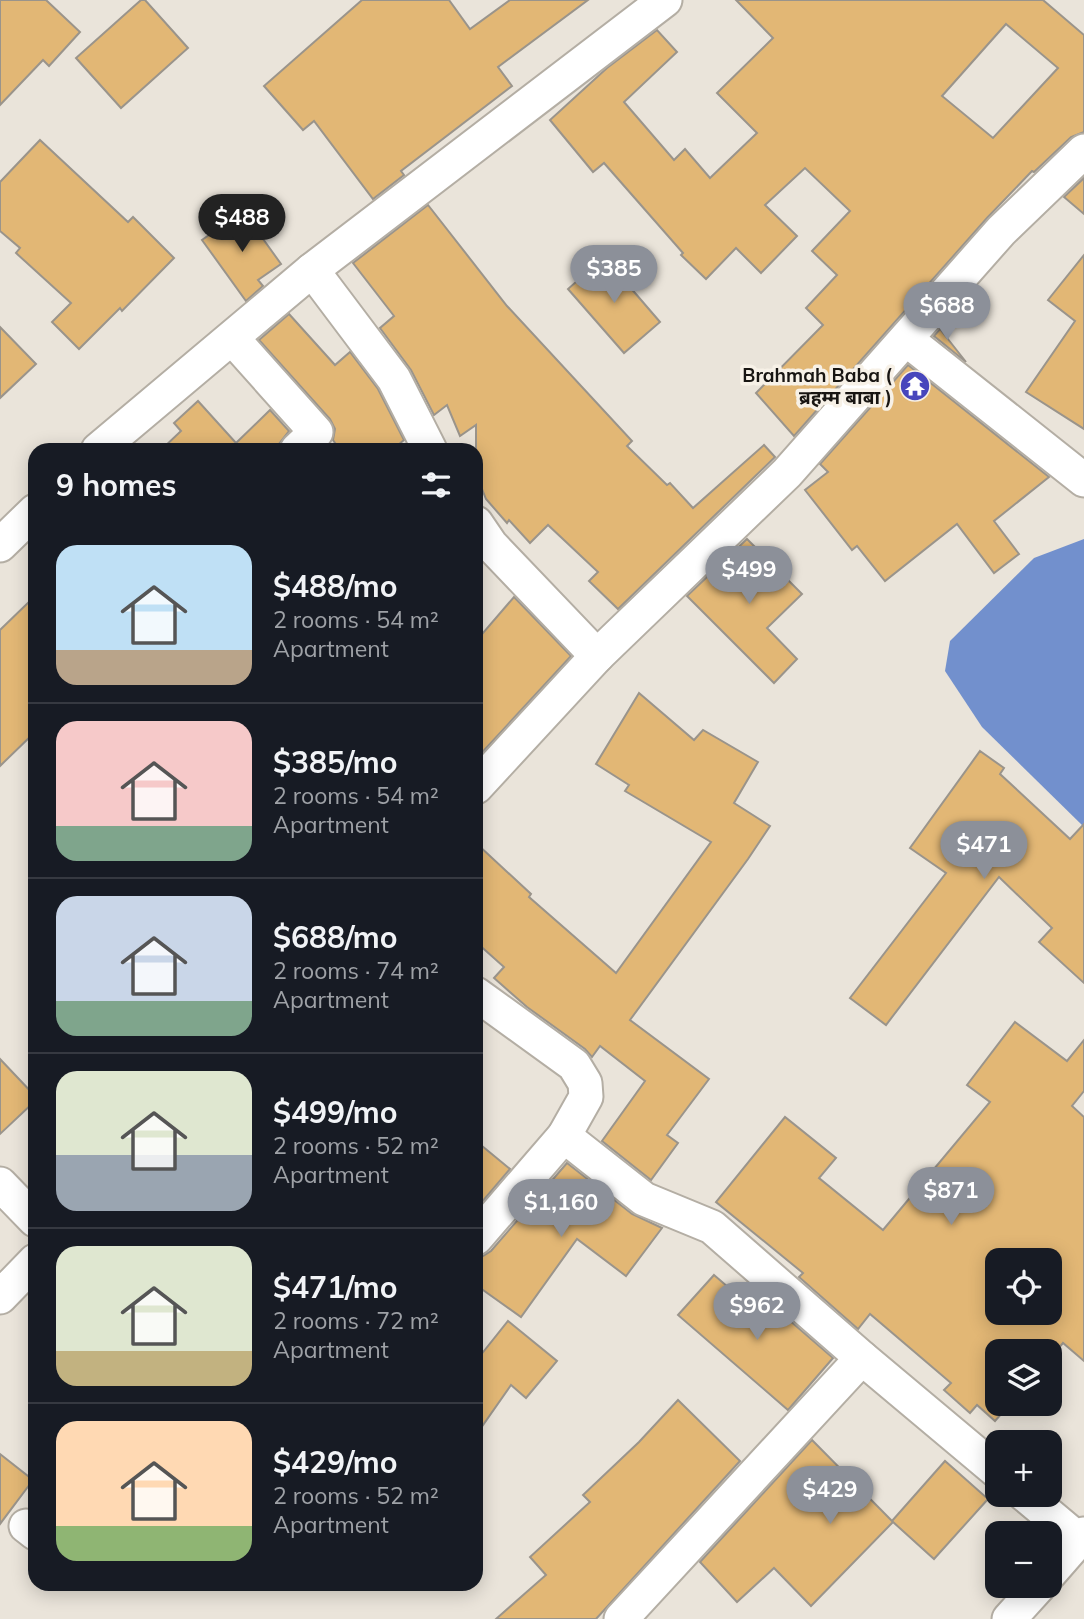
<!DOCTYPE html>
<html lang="en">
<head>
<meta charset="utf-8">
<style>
	body { margin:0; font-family:Mulish,"Noto Sans Devanagari",sans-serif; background:#242831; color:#f1f3f6; height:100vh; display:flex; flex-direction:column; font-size:26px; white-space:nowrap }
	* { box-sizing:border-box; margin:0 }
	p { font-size:23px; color:#9ea1a6 }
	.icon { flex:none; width:38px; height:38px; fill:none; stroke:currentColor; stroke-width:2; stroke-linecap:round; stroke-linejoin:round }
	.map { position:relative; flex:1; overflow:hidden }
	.drawer { position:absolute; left:28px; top:443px; width:455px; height:1148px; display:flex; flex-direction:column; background:#171b24; border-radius:21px; box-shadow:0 4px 18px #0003 }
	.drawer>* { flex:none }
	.tools { position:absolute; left:985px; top:1248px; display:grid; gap:14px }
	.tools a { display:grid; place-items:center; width:77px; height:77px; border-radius:14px; background:#171b24; box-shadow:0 4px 18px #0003; font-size:35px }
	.price { position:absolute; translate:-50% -60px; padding:0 16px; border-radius:24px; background:#8c9099; color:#fff; font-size:23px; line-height:46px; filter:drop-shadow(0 2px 4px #0008) }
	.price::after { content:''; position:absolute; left:50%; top:42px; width:21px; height:16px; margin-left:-10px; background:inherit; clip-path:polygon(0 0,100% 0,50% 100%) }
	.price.active { background:#222; color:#fff }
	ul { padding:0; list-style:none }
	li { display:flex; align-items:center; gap:21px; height:175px; padding:0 28px }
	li+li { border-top:2px solid #363941 }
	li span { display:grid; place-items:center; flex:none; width:196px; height:140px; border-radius:21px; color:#555 }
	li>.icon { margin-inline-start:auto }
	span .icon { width:84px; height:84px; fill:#fffc; stroke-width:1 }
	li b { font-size:30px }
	h2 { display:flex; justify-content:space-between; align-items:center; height:84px; padding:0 28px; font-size:30px }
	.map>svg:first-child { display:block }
	.water { fill:#7290cd }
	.building { fill:#e2b775; stroke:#9a948b; stroke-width:2; fill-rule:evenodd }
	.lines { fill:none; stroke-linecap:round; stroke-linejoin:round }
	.minor-casing { stroke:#b4aea4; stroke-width:37 }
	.minor { stroke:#fff; stroke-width:33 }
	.labels { text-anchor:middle; stroke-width:7; stroke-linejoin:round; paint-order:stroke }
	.poi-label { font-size:19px; font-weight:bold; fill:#181512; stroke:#f7f1e7; text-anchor:end }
</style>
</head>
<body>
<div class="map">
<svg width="1084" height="1619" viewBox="0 0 1084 1619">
	<rect width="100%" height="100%" fill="#eae4da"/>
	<polygon class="water" points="1084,539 1084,827 982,727 945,671 950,641 1034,558"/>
	<g class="building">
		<polygon points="0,0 46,0 80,32 49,66 43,60 0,105"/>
		<polygon points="141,0 145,0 188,48 121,108 76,58"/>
		<polygon points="362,0 449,0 470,29 510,0 588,0 498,67 512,86 401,171 404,175 373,199 314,121 303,130 264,86"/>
		<path d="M736,0H1043L1084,35V132L1071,137L1034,172L1032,171L987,218L794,436L756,393L823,325L806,308L837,275L812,251L850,211L805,168L765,205L797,236L761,273L736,248L706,279L681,255L683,253L604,163L593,172L550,120L607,68L657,30L677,52L624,102L674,160L685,149L710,178L757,133L717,93L773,38ZM1006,24L1058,68L993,138L942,96Z"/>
		<polygon points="40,140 128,222 133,217 174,258 122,311 120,308 79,349 52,322 71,303 16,253 20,248 0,231 0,182"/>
		<polygon points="1084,178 1084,214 1064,197"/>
		<polygon points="428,205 507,306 632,441 627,446 667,485 670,483 693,508 764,445 775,457 618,609 589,581 598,572 548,525 530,543 509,520 507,523 486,499 476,474 476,425 460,436 447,405 434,415 411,370 380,328 394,316 353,263"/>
		<polygon points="243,211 281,264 258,280 263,286 246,301 202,240"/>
		<polygon points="1084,255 1084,429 1026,392 1075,321 1048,300"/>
		<polygon points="604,257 660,322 624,353 568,289"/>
		<polygon points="289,314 335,365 350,352 378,389 404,440 392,450 340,450 333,440 335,429 330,419 259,340"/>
		<polygon points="0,327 36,364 0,398"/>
		<polygon points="940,329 966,362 934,336"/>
		<polygon points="908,365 1049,477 994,521 1019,554 994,573 957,524 885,581 857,546 852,550 805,490 828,472 820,464"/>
		<polygon points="198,401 236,443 270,410 289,431 279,444 278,450 161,450 181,431 174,423"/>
		<polygon points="747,539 802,594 767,628 797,659 774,683 687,596"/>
		<polygon points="35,596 35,732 0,766 0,630"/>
		<polygon points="514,597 571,656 476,759 476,641"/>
		<polygon points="639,693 694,740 703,730 758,762 734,803 770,826 748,859 630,1020 709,1079 667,1135 678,1143 651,1180 602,1141 645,1081 600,1046 592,1057 585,1049 527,1007 494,978 504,967 476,942 476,843 531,894 529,897 616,973 711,842 625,791 629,785 596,764"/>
		<polygon points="980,751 1004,768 1000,774 1070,839 1084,824 1084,983 1039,942 1052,928 999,877 886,1025 850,998 946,873 910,848"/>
		<path d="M1015,1022L1067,1061L1084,1040V1091L1072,1106L1084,1117V1361L1063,1343L1050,1358V1351H998V1404H1010L995,1421L977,1405L970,1413L944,1390L951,1383L870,1314L858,1329L799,1277L803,1273L716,1202L785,1117L836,1158L819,1178L883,1230L990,1102L967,1085ZM998,1260H1050V1312H998Z"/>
		<polygon points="0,1059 35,1096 35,1101 0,1134"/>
		<polygon points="476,1141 510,1169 476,1209"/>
		<polygon points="567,1163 632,1214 662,1228 626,1276 577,1239 521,1317 476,1285 476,1257 483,1256 491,1251"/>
		<polygon points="714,1275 764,1318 774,1307 833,1358 788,1410 678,1315"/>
		<polygon points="508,1321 557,1361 526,1398 511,1385 476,1435 476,1361"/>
		<polygon points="678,1400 740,1461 596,1619 496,1619 546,1575 530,1557 590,1502 583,1495 639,1442"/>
		<polygon points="812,1440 892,1521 945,1461 988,1499 934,1559 893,1522 811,1606 774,1568 737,1602 700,1562"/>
		<polygon points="0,1454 33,1480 0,1524"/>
	</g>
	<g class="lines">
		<g class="minor-casing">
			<g id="minor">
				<polyline points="312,270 394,379 430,450"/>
				<polyline points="232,338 316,432 297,450"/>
				<polyline points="906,339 1084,480"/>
				<polyline points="98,450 312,270 665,0"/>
				<polyline points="476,523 491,545 597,656"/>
				<polyline points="0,545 35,511"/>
				<polyline points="476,787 597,656 787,473 1001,231 1084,151"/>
				<polyline points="476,994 574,1065 585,1083 586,1097 564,1136 476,1238"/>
				<polyline points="564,1136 644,1199 712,1227 862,1358 998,1472"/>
				<polyline points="0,1184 35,1220"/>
				<polyline points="0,1297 35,1261"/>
				<polyline points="1024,1494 1079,1540"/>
				<polyline points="26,1526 35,1533"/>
				<polyline points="1050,1573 1084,1534"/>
				<polyline points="621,1619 862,1358"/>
				<polyline points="1009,1619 1039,1586"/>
			</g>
		</g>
		<use href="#minor" class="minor"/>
	</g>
	<defs>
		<g id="temple-disc" transform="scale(1.575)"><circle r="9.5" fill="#4746bc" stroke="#f7f1e7"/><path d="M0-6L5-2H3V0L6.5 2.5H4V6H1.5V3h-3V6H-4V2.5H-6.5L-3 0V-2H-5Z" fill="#fff"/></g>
	</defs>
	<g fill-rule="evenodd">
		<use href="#temple-disc" x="915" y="386"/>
	</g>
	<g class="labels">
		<g class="poi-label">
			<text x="892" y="382">Brahmah Baba (<tspan x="892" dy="22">ब्रहम्म बाबा )</tspan></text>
		</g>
	</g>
</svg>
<div class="tools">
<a><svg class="icon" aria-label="locate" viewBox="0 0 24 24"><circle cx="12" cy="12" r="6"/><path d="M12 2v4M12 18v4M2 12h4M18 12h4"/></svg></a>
<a><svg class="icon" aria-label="layers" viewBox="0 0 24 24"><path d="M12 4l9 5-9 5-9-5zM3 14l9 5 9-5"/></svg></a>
<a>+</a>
<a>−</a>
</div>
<b class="price active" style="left:242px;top:254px">$488</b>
<b class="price" style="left:614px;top:305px">$385</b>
<b class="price" style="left:947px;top:342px">$688</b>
<b class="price" style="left:749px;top:606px">$499</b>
<b class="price" style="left:984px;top:881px">$471</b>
<b class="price" style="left:951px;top:1227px">$871</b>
<b class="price" style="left:561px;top:1239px">$1,160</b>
<b class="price" style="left:757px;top:1342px">$962</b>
<b class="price" style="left:830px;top:1526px">$429</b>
<section class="drawer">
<h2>9 homes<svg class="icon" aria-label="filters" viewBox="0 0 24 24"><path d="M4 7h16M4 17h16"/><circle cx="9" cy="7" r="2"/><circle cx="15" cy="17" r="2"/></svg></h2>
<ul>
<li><span style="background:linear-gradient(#bfe0f5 75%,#b9a48a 0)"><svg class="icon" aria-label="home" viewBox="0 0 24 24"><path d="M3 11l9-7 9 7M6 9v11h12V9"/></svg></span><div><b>$488/mo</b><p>2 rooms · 54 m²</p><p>Apartment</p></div></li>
<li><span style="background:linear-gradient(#f6c9c9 75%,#7fa58c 0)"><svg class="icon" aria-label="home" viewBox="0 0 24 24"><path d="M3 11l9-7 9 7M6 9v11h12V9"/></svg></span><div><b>$385/mo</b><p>2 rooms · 54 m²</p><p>Apartment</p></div></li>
<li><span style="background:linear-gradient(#c9d6e8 75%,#7fa58c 0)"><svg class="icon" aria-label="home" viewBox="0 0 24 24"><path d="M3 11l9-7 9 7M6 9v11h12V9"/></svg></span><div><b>$688/mo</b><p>2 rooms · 74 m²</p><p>Apartment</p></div></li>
<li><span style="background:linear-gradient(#dfe7d0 60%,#9aa5b1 0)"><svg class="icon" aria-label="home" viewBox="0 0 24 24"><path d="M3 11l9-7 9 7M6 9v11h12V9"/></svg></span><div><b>$499/mo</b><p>2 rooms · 52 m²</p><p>Apartment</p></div></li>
<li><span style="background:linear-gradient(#dfe7d0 75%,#c2b280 0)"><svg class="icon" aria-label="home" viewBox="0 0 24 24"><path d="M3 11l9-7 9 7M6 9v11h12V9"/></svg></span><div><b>$471/mo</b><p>2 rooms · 72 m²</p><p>Apartment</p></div></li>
<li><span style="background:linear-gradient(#ffd9b3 75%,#8fb573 0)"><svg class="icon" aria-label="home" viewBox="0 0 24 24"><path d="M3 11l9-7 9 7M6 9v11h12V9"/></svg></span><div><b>$429/mo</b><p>2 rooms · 52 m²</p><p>Apartment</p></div></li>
</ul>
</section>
</div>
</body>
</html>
